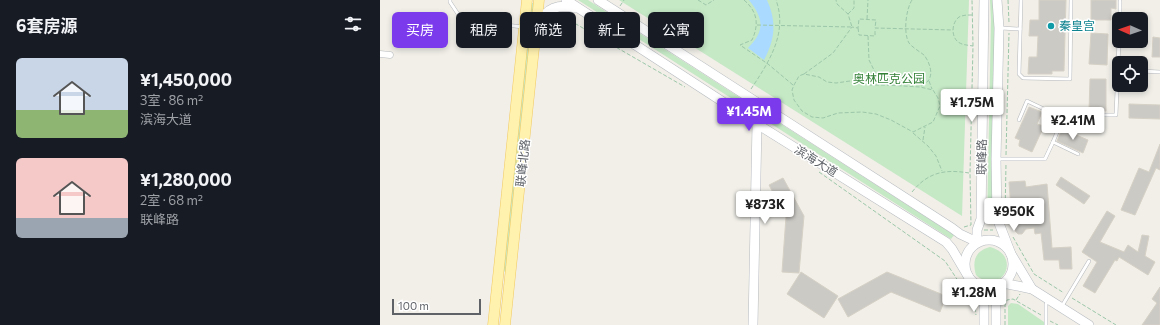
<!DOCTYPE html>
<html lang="zh">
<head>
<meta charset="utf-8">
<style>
	body { margin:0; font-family:Commissioner,"Noto Sans SC",sans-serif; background:#242831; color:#f1f3f6; height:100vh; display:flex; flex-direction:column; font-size:15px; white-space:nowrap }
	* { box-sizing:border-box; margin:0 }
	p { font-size:13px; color:#9ea1a6 }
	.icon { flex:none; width:22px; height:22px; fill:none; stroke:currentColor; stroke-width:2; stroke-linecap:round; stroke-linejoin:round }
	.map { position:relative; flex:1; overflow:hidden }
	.drawer { display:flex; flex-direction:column; background:#171b24; width:380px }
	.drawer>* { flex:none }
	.guide { position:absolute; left:12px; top:12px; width:380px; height:36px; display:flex; gap:8px }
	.needle { width:26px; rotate:272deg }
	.tools { position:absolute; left:732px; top:12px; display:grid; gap:8px }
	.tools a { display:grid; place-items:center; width:36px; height:36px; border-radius:6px; background:#171b24; box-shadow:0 2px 6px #0003; font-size:20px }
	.scale { position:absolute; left:12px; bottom:10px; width:89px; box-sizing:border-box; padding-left:4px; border:2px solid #5f6368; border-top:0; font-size:11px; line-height:14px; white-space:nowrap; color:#5f6368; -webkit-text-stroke:3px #fff; paint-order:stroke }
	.price { position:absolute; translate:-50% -34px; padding:0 9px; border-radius:4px; background:#fff; color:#222; font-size:13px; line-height:26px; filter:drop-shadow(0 1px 2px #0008) }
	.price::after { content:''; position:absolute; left:50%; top:24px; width:12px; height:9px; margin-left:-6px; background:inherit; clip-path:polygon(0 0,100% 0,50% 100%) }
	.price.selected { background:#7c3aed; color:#fff }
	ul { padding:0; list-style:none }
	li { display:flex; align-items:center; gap:12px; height:100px; padding:0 16px }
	li span { display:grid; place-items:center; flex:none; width:112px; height:80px; border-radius:6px; color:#555 }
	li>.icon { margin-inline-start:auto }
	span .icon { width:48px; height:48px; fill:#fffc; stroke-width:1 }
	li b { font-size:17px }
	h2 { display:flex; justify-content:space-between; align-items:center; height:48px; padding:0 16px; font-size:17px }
	.pill { padding:0 14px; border-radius:6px; background:#171b24; box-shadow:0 2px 6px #0003; font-size:14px; line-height:36px }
	.pill.selected { background:#7c3aed; color:#fff }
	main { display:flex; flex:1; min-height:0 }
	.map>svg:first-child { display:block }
	.green { fill:#c5e8c5 }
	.water { fill:#aadaff }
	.building { fill:#cccac5; stroke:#d6d1c6 }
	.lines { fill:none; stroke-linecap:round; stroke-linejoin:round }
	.lane-casing { stroke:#b5b8bc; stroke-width:4 }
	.street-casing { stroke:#b5b8bc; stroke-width:7 }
	.secondary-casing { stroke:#b6babf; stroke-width:10 }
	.primary-casing { stroke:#f2c960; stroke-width:11 }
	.path { stroke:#9cc7a9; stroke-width:1; stroke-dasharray:4 2; stroke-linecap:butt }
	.lane { stroke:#fff; stroke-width:3 }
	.street { stroke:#fff; stroke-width:6 }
	.secondary { stroke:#fff; stroke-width:9 }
	.primary { stroke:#fff2af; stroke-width:10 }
	.culture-dot { fill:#0f9aa8; stroke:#fff; stroke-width:1.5 }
	.labels { text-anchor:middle; stroke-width:3; stroke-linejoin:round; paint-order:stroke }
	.culture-label { font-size:12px; fill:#0d838f; stroke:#fff; text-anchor:start }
	.park-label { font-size:12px; fill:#348238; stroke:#fff }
	.street-label { font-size:12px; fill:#5f6368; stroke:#fff }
</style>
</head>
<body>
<main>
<section class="drawer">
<h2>6套房源<svg class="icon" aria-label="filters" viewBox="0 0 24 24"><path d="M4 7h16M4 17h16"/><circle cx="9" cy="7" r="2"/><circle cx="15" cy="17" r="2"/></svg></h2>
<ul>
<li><span style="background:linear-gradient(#c9d6e8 65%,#8fb573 0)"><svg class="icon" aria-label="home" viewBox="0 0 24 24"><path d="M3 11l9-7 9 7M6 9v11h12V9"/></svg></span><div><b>¥1,450,000</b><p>3室 · 86 m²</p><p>滨海大道</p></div></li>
<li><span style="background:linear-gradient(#f6c9c9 75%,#9aa5b1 0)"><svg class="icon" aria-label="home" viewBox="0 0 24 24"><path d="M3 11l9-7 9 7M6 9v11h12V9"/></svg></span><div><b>¥1,280,000</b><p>2室 · 68 m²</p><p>联峰路</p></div></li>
</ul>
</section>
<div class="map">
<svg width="780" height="325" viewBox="0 0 780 325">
	<rect width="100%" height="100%" fill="#f1efe8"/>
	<g class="green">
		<polygon points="198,0 208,0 574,235 571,239"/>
		<polygon points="239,0 589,0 582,216"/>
		<polygon points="610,0 614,0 615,18 612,153 614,224 607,223 611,20"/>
		<polygon points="151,3 154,3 127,272 122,271"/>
		<path d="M610,247C640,255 625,289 604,280C601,279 598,277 596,275C592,261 595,251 610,247Z"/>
		<polygon points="631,303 638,304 664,322 664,325 628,325 628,306"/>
	</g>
	<path class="water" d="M369,0H387C397,22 395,39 384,60L368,48C385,31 384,19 369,0Z"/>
	<g class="building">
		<polygon points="659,0 686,0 684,71 672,71 672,74 648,74 649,57 657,57 658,36 649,36 650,20 659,20"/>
		<polygon points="711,0 736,0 736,9 731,8 731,20 711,20"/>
		<polygon points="711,33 728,34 727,65 709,64"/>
		<polygon points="773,37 780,38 780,57 772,57"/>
		<polygon points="710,79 726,79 726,111 709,111"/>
		<polygon points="749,104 780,105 780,119 749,118"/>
		<polygon points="649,107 662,112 657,124 664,126 652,152 639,146 639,144 640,140 635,138"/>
		<polygon points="682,129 708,140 703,153 677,141"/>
		<polygon points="780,144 780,170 776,168 755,215 741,210 759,168 769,172"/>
		<polygon points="681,177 710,196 704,204 676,185"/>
		<polygon points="403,178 424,216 419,273 402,272 406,217 389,185"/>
		<polygon points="645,181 646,187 667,184 672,248 691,247 692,269 680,269 679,260 664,260 661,233 655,234 654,228 646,229 642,234 638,234 636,232 634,229 635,223 632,223 629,182"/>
		<polygon points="727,211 735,216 720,242 744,252 748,245 758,252 762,235 769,236 765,256 775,262 768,275 739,257 737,261 735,260 715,293 703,286 717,262 702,252"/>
		<polygon points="421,272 458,296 444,318 407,294"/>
		<polygon points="507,272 566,296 560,312 511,292 468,317 458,299"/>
		<polygon points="780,287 780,325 762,325 777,303 772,299"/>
	</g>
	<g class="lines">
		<g class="lane-casing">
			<g id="lane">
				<polyline points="70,0 70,2 82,20 143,27"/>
				<polyline points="641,0 639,74 643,78 690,79 691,0"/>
				<polyline points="740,19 740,1"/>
				<polyline points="621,28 640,29"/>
				<polyline points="761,71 780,72"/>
				<polyline points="713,115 736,115 739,40"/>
				<polyline points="639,120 647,101 683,118 673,142"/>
				<polyline points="617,159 665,159 673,142 698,154"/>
				<polyline points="682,306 709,261"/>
				<polyline points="666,325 666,304 668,301"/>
			</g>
		</g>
		<g class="street-casing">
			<polyline id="street" points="0,54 10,55"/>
		</g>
		<g class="secondary-casing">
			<g id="secondary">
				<polyline points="186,0 377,124 566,242 572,249 601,298 604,304 604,325"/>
				<polyline points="218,0 572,228 580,234 597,242 597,230 601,219 604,0"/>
				<polyline points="617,0 619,28 616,159 617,218 631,254 652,289"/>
				<path d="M157,28C159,24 161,17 165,14C173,6 184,5 195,8"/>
				<circle cx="609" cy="264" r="24"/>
				<polyline points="373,325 377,124"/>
				<polyline points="616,325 616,305 623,283 652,289 709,325"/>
			</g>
		</g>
		<g class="primary-casing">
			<g id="primary">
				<polyline points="113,325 147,0"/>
				<polyline points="125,325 159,0"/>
			</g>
		</g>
		<g class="path">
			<polyline points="318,0 326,5 334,0"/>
			<path d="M364,0C378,12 379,25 372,40L360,45L388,64L413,85"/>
			<path d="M532,0C526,9 523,33 529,43C533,48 539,51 544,55C549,61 554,74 548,81C546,83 543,85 540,87"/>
			<polyline points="628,0 629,23"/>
			<polyline points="240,6 244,0"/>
			<polyline points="468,14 474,8 474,0"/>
			<path d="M592,15C587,15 583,15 579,17C572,22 571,35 577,41C581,45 587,45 593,46"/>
			<polyline points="487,19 488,0"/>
			<polyline points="377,25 472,27 468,14 457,4 456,0"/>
			<polyline points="478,28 479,35 495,36 495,29"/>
			<polyline points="488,36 489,60 498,78 508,85 540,87 553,90 558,98 560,106 553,122 533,132 511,120 496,114 482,112 458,113 443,118 432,117 422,111 414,100 412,90 414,85 419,76 424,74 439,77 447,82 456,83 477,80 489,85 508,85"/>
			<path d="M164,38C170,23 171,18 189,20L305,87"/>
			<polyline points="424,74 453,53 472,27 478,28 479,19 496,20 495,28 573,30"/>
			<polyline points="549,81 552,89"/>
			<path d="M371,89C389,62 408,33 396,0"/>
			<polyline points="533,133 548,146 556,156 562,171"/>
			<polyline points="543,140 545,127"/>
			<polyline points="626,155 629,33"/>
			<polyline points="439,172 565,261 594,305 596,315"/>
			<path d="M532,192C548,172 565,169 589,173"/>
			<polyline points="625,217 626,164"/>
			<polyline points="584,227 591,225 590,173 593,46 592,0"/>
			<polyline points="604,230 613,230"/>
			<polyline points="633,237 654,274 684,293"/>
			<polyline points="692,298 736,325"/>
			<polyline points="636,300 640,294"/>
			<polyline points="670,321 678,325"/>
			<polyline points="625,325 625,305 627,300 633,299 661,315"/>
		</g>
		<use href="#lane" class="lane"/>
		<use href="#street" class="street"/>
		<use href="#secondary" class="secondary"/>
		<use href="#primary" class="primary"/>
	</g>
	<circle class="culture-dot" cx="671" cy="26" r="4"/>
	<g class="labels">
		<g class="culture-label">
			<text x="679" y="30">秦皇宫</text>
		</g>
		<g class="park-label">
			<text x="509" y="83">奥林匹克公园</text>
		</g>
		<g class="street-label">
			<text transform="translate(602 157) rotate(-89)" y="4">联峰路</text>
			<text transform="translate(436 161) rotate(32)" y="4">滨海大道</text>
			<text transform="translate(143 163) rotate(-84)" y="4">联峰北路</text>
		</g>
	</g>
</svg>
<div class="tools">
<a><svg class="needle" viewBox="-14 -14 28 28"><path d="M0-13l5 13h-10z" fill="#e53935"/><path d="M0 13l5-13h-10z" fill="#9ea1a6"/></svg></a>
<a><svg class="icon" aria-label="locate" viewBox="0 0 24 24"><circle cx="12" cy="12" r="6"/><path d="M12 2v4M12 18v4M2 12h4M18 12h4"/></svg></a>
</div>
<div class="scale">100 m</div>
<b class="price" style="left:592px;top:123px">¥1.75M</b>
<b class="price selected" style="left:369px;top:132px">¥1.45M</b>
<b class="price" style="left:693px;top:141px">¥2.41M</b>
<b class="price" style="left:385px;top:225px">¥873K</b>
<b class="price" style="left:634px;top:232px">¥950K</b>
<b class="price" style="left:594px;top:313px">¥1.28M</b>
<div class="guide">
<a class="pill selected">买房</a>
<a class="pill">租房</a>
<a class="pill">筛选</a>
<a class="pill">新上</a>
<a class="pill">公寓</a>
</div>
</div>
</main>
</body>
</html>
